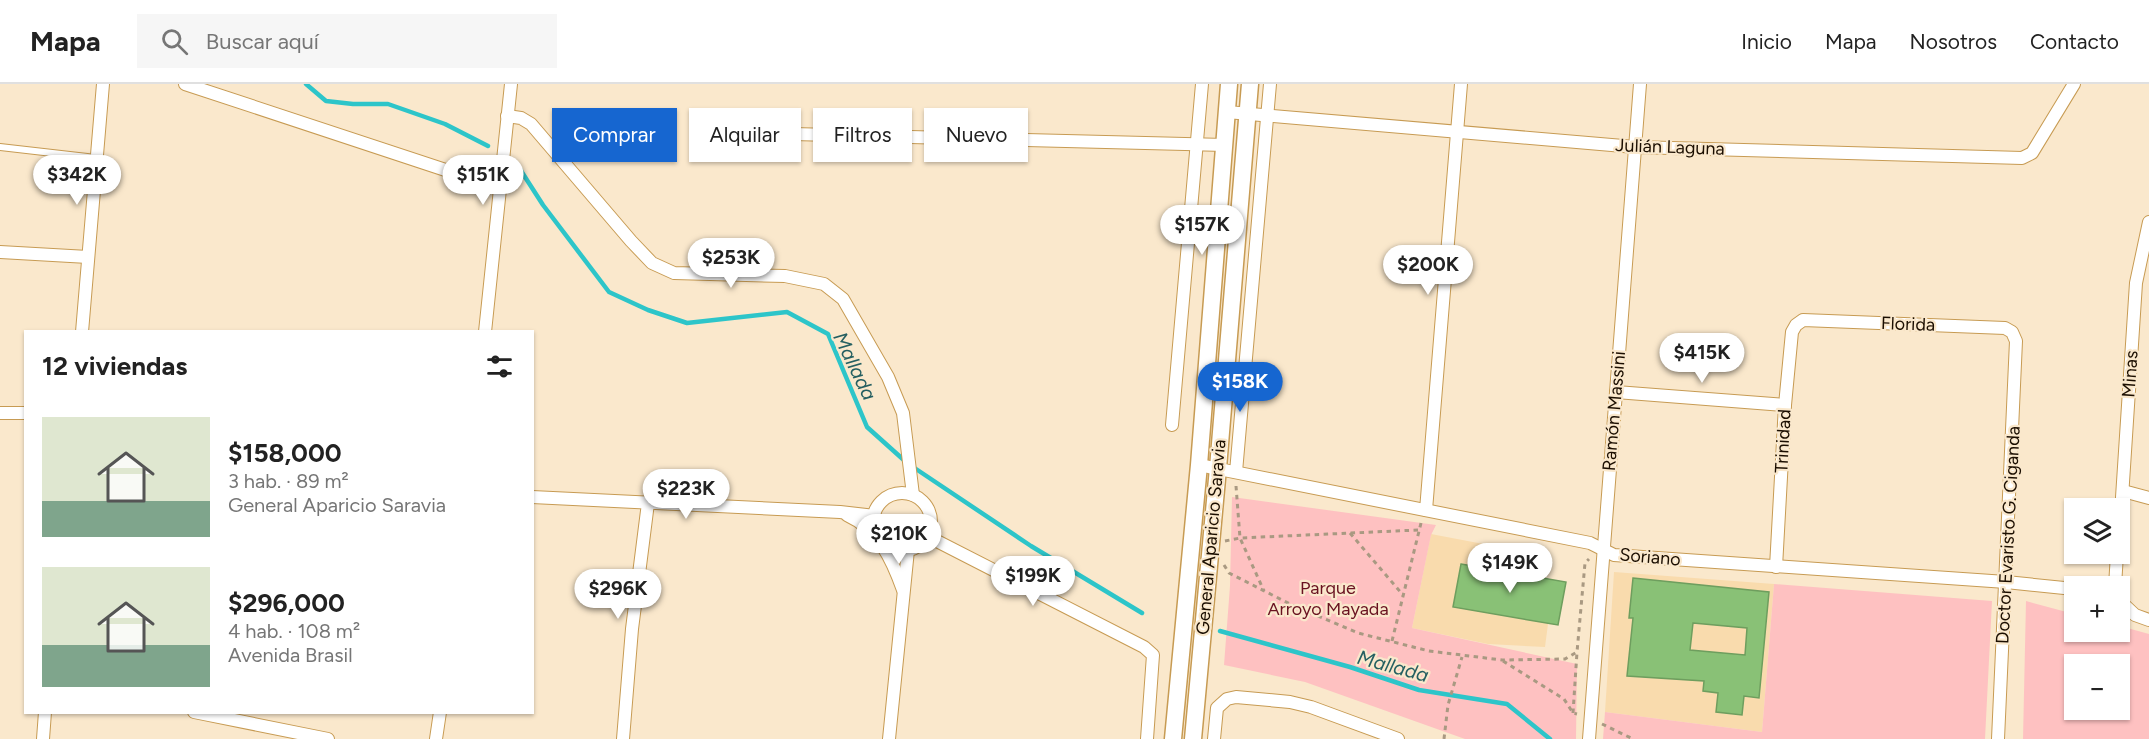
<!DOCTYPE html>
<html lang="es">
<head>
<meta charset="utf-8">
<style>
	body { margin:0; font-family:Figtree,sans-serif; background:#f6f6f6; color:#222; height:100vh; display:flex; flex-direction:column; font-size:22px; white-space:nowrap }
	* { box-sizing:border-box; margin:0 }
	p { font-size:20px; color:#767676 }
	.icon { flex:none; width:33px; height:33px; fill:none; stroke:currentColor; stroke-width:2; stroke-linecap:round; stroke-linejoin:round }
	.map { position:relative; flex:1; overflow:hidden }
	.details { position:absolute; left:24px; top:246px; width:510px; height:384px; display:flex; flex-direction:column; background:#fff; border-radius:0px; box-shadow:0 2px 4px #0004 }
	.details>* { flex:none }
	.banner { position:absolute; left:552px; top:24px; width:570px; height:54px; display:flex; gap:12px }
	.controls { position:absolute; left:2064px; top:414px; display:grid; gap:12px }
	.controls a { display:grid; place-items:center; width:66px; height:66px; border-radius:0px; background:#fff; box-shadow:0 2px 4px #0004; font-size:30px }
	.price { position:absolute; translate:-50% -51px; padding:0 14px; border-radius:21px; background:#fff; color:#222; font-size:20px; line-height:39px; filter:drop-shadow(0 2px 3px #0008) }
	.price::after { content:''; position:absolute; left:50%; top:36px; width:18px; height:14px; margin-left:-9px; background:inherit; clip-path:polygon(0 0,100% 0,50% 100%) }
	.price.active { background:#1666d0; color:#fff }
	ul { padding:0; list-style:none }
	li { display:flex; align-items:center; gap:18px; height:150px; padding:0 18px }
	li span { display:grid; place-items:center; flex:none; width:168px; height:120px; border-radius:0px; color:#555 }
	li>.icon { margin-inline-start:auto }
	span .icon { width:72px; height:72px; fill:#fffc; stroke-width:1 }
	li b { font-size:26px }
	h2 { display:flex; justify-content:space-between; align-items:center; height:72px; padding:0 18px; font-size:26px }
	.pill { padding:0 21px; border-radius:0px; background:#fff; box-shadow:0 2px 4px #0004; font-size:21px; line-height:54px }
	.pill.active { background:#1666d0; color:#fff }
	header { display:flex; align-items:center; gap:36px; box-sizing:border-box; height:84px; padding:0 30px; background:#fff; border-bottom:2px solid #e0e0e0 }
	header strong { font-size:28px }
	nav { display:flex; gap:33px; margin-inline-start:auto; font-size:21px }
	.search { width:420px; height:54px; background:#f6f6f6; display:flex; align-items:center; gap:15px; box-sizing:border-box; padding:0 21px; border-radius:0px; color:#767676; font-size:22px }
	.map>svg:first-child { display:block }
	.built { fill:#f9dbad }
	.green { fill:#fec1c1; fill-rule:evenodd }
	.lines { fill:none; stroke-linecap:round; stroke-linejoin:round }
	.stream { stroke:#2dc5c9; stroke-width:4.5 }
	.building { fill:#89c176; stroke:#6e9e5e; stroke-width:1.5; fill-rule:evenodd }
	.service-casing { stroke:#c79b53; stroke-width:8 }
	.minor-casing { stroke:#c79b53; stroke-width:14 }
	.secondary-casing { stroke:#c79b53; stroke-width:19 }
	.path { stroke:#a99982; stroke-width:3; stroke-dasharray:4.5 4.5; stroke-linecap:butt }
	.service { stroke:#fff; stroke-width:6 }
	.minor { stroke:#fff; stroke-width:12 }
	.secondary { stroke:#fff; stroke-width:16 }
	.labels { text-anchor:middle; stroke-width:4.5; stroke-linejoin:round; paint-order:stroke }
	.street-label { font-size:18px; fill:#1b0e00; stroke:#fae8cc }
	.park-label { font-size:18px; fill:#691220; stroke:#fae8cc }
	.water-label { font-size:20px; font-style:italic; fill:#255f61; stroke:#fae8cc }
</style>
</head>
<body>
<header>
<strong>Mapa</strong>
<div class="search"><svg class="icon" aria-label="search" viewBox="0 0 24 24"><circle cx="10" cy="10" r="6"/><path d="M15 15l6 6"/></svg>Buscar aquí</div>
<nav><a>Inicio</a><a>Mapa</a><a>Nosotros</a><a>Contacto</a></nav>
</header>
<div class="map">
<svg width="2149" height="655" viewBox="0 0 2149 655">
	<rect width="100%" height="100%" fill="#fae8cc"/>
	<g class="built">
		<polygon points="1431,450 1499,463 1496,486 1566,498 1558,541 1548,540 1545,563 1488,560 1412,544"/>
		<polygon points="1614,488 1774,500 1762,648 1605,628"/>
	</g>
	<g class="green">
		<polygon points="1232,413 1436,441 1431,451 1412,544 1577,580 1576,655 1465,655 1305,598 1224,581 1230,502"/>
		<polygon points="1774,500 1992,517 1985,655 1603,655 1605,628 1762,648"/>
		<path d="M2026,517L2074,530V548H2120V542L2149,550V655H2023ZM2074,580H2120V626H2074Z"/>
	</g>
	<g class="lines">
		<g class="stream">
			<polyline points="306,0 326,17 353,20 388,20 445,40 488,62"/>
			<polyline points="516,79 543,121 609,208 648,226 687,239 787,228 828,250 867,343 906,378"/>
			<polyline points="913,383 1031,462 1142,529"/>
			<polyline points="1220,547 1350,583 1419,606 1507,620 1550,655"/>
		</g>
	</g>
	<g class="building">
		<polygon points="1461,480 1566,498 1558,541 1453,523"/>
		<path d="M1633,494L1769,508L1759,614L1744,612L1742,631L1716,628L1718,609L1703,607L1704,597L1627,592L1633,534H1629ZM1693,539L1747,544L1745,571L1690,566Z"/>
	</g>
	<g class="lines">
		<g class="service-casing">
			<polyline id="service" points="0,63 96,74"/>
		</g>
		<g class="minor-casing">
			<g id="minor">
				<polyline points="185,0 500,104"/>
				<polyline points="1227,28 1635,63 2022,74 2032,69 2074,0"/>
				<polyline points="507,32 521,34 531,40 631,157 652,179 674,189 785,192 824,200 843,215 888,293 903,329 913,411"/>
				<polyline points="793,50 1225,61"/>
				<polyline points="0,168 88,173"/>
				<polyline points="82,248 103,0"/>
				<polyline points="485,248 511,0"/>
				<polyline points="1616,308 1785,321"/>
				<polyline points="0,329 26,329"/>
				<polyline points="1172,341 1202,0"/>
				<polyline points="1199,381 1590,459 1614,471 2006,498 2074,505"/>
				<polyline points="1236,388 1270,0"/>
				<polyline points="2123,407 2149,414"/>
				<circle cx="902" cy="438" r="29"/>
				<polyline points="532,413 840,428 875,432"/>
				<polyline points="1426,426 1461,0"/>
				<path d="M847,431C878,445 892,475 903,506"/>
				<polyline points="2120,444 2136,199 2149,138"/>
				<polyline points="927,452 1144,563 1153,571 1147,655"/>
				<polyline points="1776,483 1785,321 1792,248 1796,241 1803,236 2005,244 2012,248 2016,257 1998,655"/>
				<polyline points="2115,502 2117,470"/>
				<polyline points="2120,517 2135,531 2149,536"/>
				<polyline points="194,628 328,655"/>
				<polyline points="43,655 45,628"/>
				<polyline points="436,655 440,628"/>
				<polyline points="623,655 632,545 648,419"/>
				<polyline points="889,655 908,466"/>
				<polyline points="1214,655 1217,624 1227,615 1236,613 1290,618 1311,623 1398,655"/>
				<polyline points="1589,655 1640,0"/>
			</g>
		</g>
		<g class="secondary-casing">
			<g id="secondary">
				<polyline points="1173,655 1199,381 1229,0"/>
				<polyline points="1193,655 1218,384 1250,0"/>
			</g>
		</g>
		<g class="path">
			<polyline points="1236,402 1240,454 1264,507"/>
			<polyline points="1350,449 1403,511"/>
			<polyline points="1225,457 1240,454 1418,446"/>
			<polyline points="1224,481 1229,489 1292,521 1358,549 1429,567 1502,576 1565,575 1577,568 1585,479 1589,475"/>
			<polyline points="1392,557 1421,439"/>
			<polyline points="1503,577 1564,615 1573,629 1577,630"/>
			<polyline points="1573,629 1577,568"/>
			<polyline points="1602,640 1633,655"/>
			<polyline points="1444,655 1448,621 1462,573"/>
		</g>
		<use href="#service" class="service"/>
		<use href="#minor" class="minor"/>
		<use href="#secondary" class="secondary"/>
	</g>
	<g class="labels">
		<g class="street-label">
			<text transform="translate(1670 63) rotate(2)" y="6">Julián Laguna</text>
			<text transform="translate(1908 240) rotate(2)" y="6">Florida</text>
			<text transform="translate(2130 290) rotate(-86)" y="6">Minas</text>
			<text transform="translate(1614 327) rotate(-85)" y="6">Ramón Massini</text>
			<text transform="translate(1783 357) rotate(-87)" y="6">Trinidad</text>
			<text transform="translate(2008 451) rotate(-87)" y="6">Doctor Evaristo G. Ciganda</text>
			<text transform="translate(1211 453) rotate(-85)" y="6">General Aparicio Saravia</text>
			<text transform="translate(1650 473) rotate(5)" y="6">Soriano</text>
		</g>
		<g class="park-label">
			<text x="1328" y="510">Parque<tspan x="1328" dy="21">Arroyo Mayada</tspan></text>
		</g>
		<g class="water-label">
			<text transform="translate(855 282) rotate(64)" y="7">Mallada</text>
			<text transform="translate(1393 582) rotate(15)" y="7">Mallada</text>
		</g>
	</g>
</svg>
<div class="controls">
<a><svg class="icon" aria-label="layers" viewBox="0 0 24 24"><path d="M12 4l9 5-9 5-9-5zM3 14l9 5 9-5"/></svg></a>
<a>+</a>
<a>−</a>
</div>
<b class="price" style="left:77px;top:122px">$342K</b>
<b class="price" style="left:483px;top:122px">$151K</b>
<b class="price" style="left:1202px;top:172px">$157K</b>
<b class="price" style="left:731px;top:205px">$253K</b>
<b class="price" style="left:1428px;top:212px">$200K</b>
<b class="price" style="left:1702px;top:300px">$415K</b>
<b class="price active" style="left:1240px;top:329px">$158K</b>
<b class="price" style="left:686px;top:436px">$223K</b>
<b class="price" style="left:899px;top:481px">$210K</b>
<b class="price" style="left:1510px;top:510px">$149K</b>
<b class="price" style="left:1033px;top:523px">$199K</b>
<b class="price" style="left:618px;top:536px">$296K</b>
<div class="banner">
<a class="pill active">Comprar</a>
<a class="pill">Alquilar</a>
<a class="pill">Filtros</a>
<a class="pill">Nuevo</a>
</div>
<section class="details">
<h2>12 viviendas<svg class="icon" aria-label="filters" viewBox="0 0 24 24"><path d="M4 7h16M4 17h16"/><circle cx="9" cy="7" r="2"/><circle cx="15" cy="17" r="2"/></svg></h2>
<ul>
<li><span style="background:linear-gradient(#dfe7d0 70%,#7fa58c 0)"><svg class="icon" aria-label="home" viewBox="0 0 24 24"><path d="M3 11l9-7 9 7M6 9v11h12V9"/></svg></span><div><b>$158,000</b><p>3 hab. · 89 m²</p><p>General Aparicio Saravia</p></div></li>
<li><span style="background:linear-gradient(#dfe7d0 65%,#7fa58c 0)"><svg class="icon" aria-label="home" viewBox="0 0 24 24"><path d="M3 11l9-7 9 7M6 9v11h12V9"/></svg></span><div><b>$296,000</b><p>4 hab. · 108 m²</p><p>Avenida Brasil</p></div></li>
</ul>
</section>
</div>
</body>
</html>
